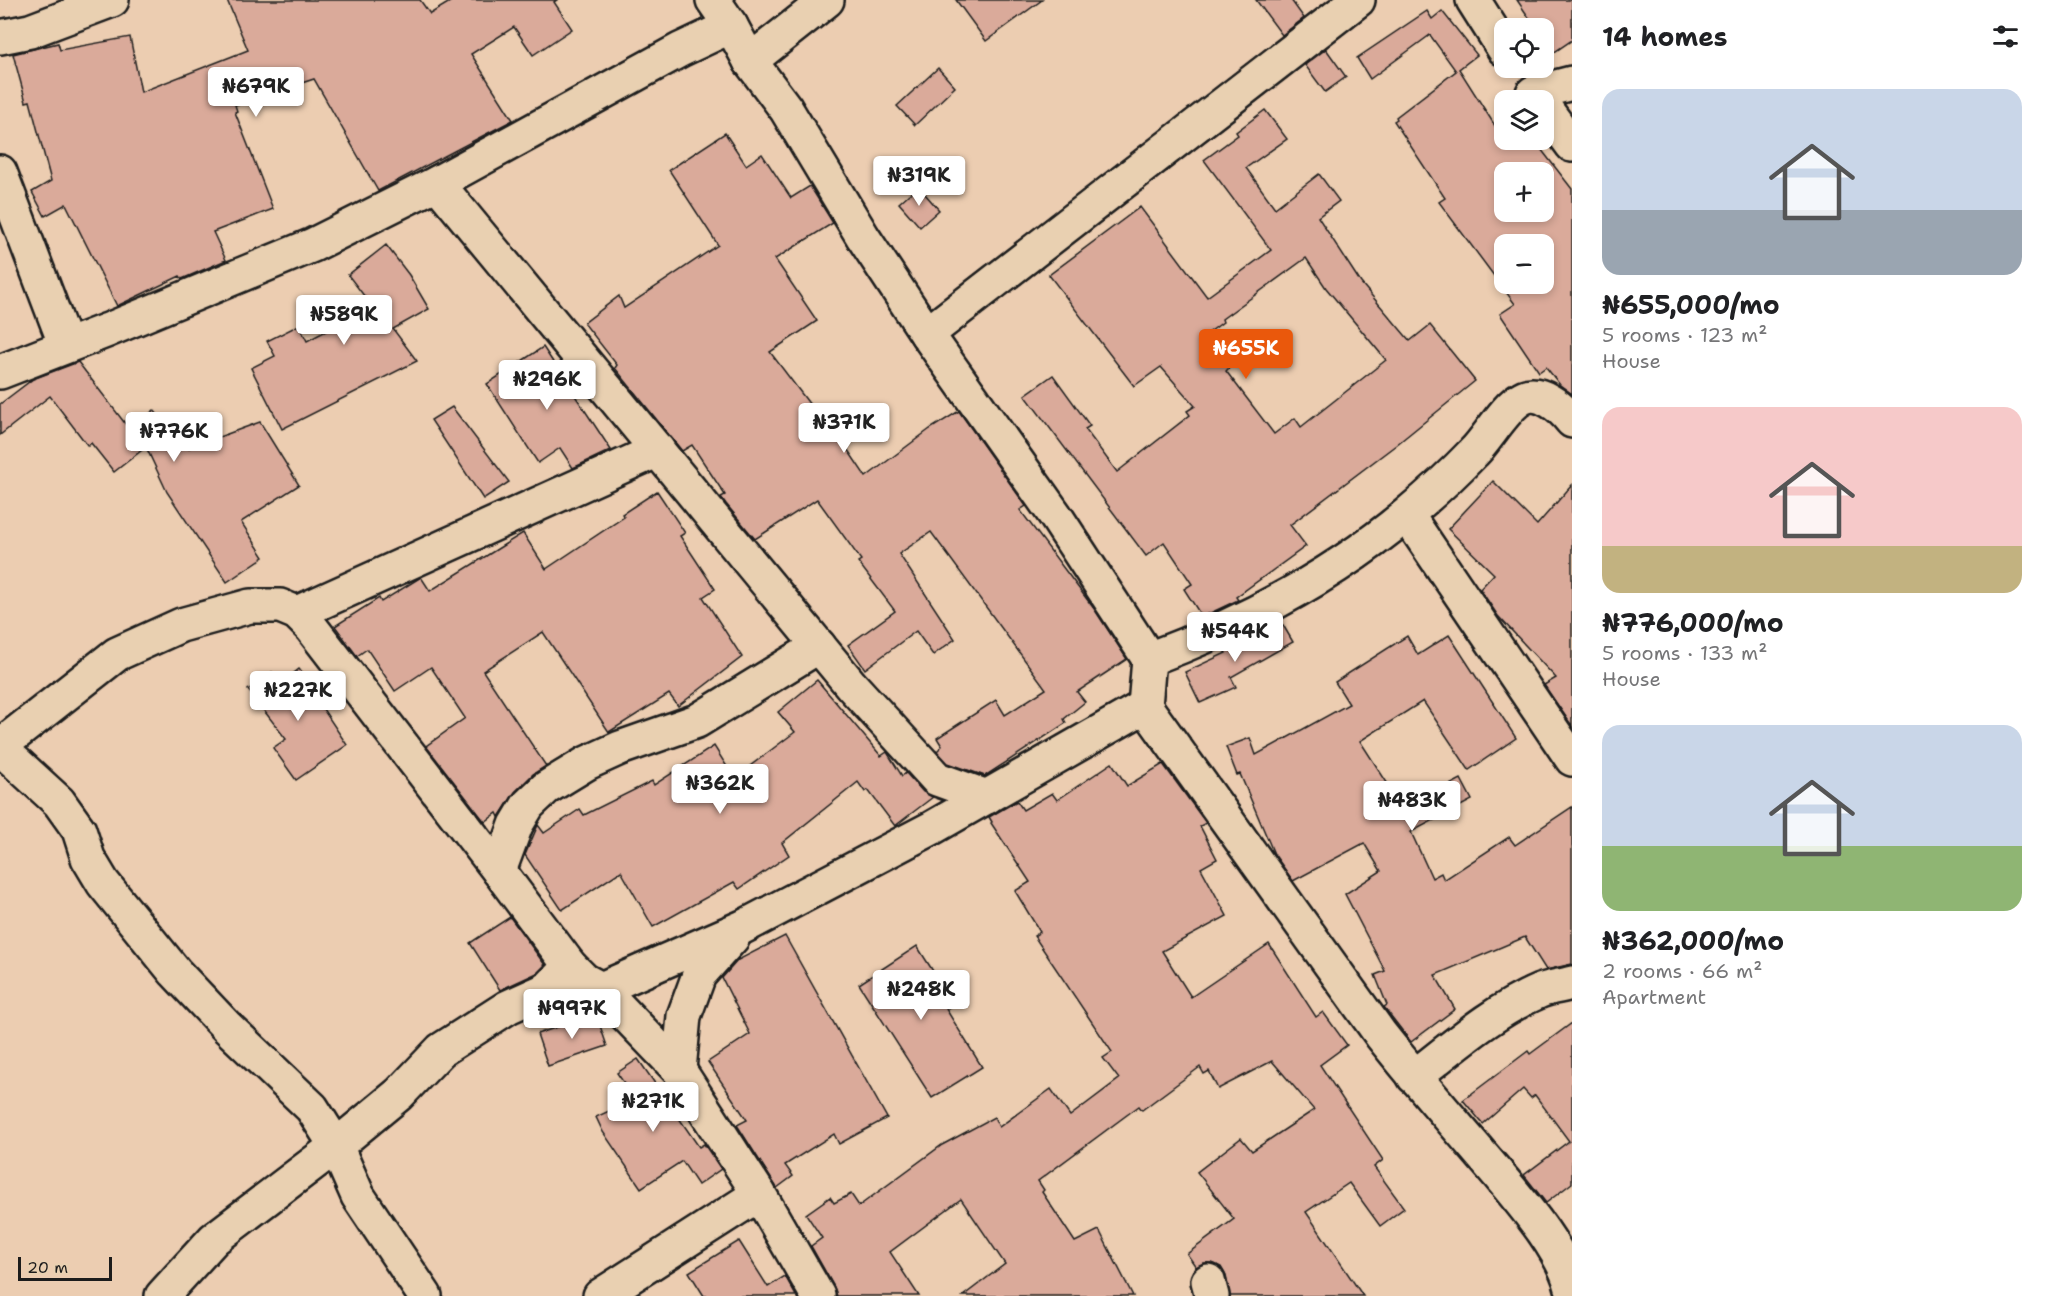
<!DOCTYPE html>
<html lang="en">
<head>
<meta charset="utf-8">
<style>
	body { margin:0; font-family:"Shantell Sans",sans-serif; background:#f2f2f2; color:#202124; height:100vh; display:flex; flex-direction:column; font-size:22px; white-space:nowrap }
	* { box-sizing:border-box; margin:0 }
	p { font-size:20px; color:#757577 }
	.icon { flex:none; width:33px; height:33px; fill:none; stroke:currentColor; stroke-width:2; stroke-linecap:round; stroke-linejoin:round }
	.map { position:relative; flex:1; overflow:hidden }
	.side { display:flex; flex-direction:column; background:#fff; width:480px }
	.side>* { flex:none }
	.buttons { position:absolute; left:1494px; top:18px; display:grid; gap:12px }
	.buttons a { display:grid; place-items:center; width:60px; height:60px; border-radius:12px; background:#fff; box-shadow:0 3px 9px #0003; font-size:30px }
	.scale { position:absolute; left:18px; bottom:15px; width:94px; box-sizing:border-box; padding-left:6px; border:3px solid #1c1c1c; border-top:0; font-size:16px; line-height:21px; white-space:nowrap; color:#1c1c1c; -webkit-text-stroke:4px #e9d0b1; paint-order:stroke }
	.price { position:absolute; translate:-50% -51px; padding:0 14px; border-radius:6px; background:#fff; color:#222; font-size:20px; line-height:39px; filter:drop-shadow(0 2px 3px #0008) }
	.price::after { content:''; position:absolute; left:50%; top:36px; width:18px; height:14px; margin-left:-9px; background:inherit; clip-path:polygon(0 0,100% 0,50% 100%) }
	.price.selected { background:#ea580c; color:#fff }
	ul { padding:0; list-style:none }
	li { display:grid; align-content:center; gap:12px; height:318px; padding:0 30px }
	li span { display:grid; place-items:center; height:186px; border-radius:18px; color:#555 }
	li>.icon { margin-inline-start:auto }
	span .icon { width:108px; height:108px; fill:#fffc; stroke-width:1 }
	li b { font-size:26px }
	h2 { display:flex; justify-content:space-between; align-items:center; height:72px; padding:0 30px; font-size:26px }
	main { display:flex; flex:1; min-height:0 }
	.map>svg:first-child { display:block }
	.building { fill:#daaa9a; stroke:#1c1c1c; stroke-width:1.5; fill-rule:evenodd }
	.lines { fill:none; stroke-linecap:round; stroke-linejoin:round }
	.minor-casing { stroke:#1c1c1c; stroke-width:38 }
	.minor { stroke:#e9d0b1; stroke-width:33 }
</style>
</head>
<body>
<main>
<div class="map">
<svg width="1572" height="1296" viewBox="0 0 1572 1296">
	<rect width="100%" height="100%" fill="#eccdb1"/>
	<filter id="ink" filterUnits="userSpaceOnUse"><feTurbulence type="fractalNoise" baseFrequency=".0167" numOctaves="2"/><feDisplacementMap in="SourceGraphic" scale="12" xChannelSelector="R" yChannelSelector="G"/><feConvolveMatrix kernelMatrix="1 2 1 2 8 2 1 2 1" color-interpolation-filters="sRGB"/></filter>
	<g filter="url(#ink)">
		<g class="building">
			<polygon points="227,0 420,0 430,14 453,0 557,0 554,2 572,29 533,55 514,27 471,54 513,120 378,191 314,79 235,105 237,111 235,112 273,209 213,232 226,260 182,279 180,276 117,306 66,204 45,216 32,192 51,181 30,101 26,102 13,54 58,43 60,50 130,37 141,92 248,50"/>
			<polygon points="956,0 1042,0 986,41"/>
			<polygon points="1256,0 1291,0 1304,18 1282,35"/>
			<polygon points="1517,0 1572,0 1572,40 1544,59 1544,28 1536,28"/>
			<path d="M1427,11L1432,19L1442,11L1477,55L1459,69L1504,140H1534L1572,189V394L1560,385L1546,367L1539,372L1500,314L1515,304L1439,202L1445,198L1394,121L1397,119L1396,117L1456,71L1430,35L1370,79L1357,58ZM1504,172H1544V212H1504ZM1504,244H1544V284H1504Z"/>
			<polygon points="1326,49 1346,77 1325,92 1305,65"/>
			<polygon points="938,68 955,87 915,125 897,106"/>
			<path d="M1265,110L1287,139L1246,168L1275,208L1319,174L1339,201L1318,217L1361,283L1410,341L1430,325L1475,381L1396,445L1290,525L1306,546L1236,597L1238,600L1202,617L1184,589L1192,584L1164,542L1146,556L1025,395L1053,375L1090,426L1085,429L1117,472L1190,415L1187,411L1195,406L1161,367L1134,386L1049,275L1140,207L1207,297L1271,250L1204,160L1238,135L1236,132ZM1306,258L1326,288L1386,360L1301,427L1295,418L1274,434L1226,371L1229,368L1203,337L1223,322L1222,319Z"/>
			<polygon points="725,133 746,165 762,154 791,198 810,186 833,223 775,259 817,321 770,352 829,430 833,428 866,477 930,429 959,411 1026,506 1020,510 1095,610 1127,659 1077,692 1085,702 1064,719 1066,723 985,776 948,763 937,751 942,746 937,738 996,700 1005,715 1046,689 931,532 899,554 955,639 933,655 916,631 865,669 848,645 895,611 858,562 861,560 817,499 755,539 726,504 721,497 725,495 692,445 682,451 615,368 617,365 584,323 619,296 624,308 718,245 669,170"/>
			<polygon points="918,186 939,210 920,227 899,203"/>
			<polygon points="386,245 409,275 429,309 393,329 417,361 282,429 251,368 275,356 267,341 299,325 307,341 366,310 360,300 365,297 348,275"/>
			<polygon points="543,347 611,450 573,468 560,448 538,463 487,384"/>
			<polygon points="78,362 130,430 154,410 175,437 183,434 189,448 260,422 299,485 241,522 264,557 227,582 167,492 146,447 114,472 91,443 88,446 50,396 0,435 0,404 33,379"/>
			<polygon points="452,407 509,482 483,499 431,420"/>
			<polygon points="1493,481 1537,525 1572,485 1572,726 1544,685 1556,678 1498,616 1480,589 1494,574 1448,529"/>
			<polygon points="657,491 685,533 680,536 715,589 703,597 742,657 678,706 669,694 609,732 543,632 483,671 546,766 533,774 515,792 499,817 497,813 485,822 426,746 465,718 431,667 395,691 367,649 357,656 335,626 379,598 381,602 421,577 430,591 523,533 546,569 624,517 622,514"/>
			<polygon points="1283,625 1293,642 1231,677 1236,687 1200,703 1185,672 1226,653 1223,649 1256,633 1258,637"/>
			<polygon points="1449,635 1516,738 1469,770 1423,701 1360,741 1404,809 1461,779 1472,800 1411,832 1432,878 1441,873 1444,880 1509,837 1515,845 1572,807 1572,964 1546,970 1525,937 1435,975 1455,1009 1411,1042 1384,1007 1387,1005 1375,975 1385,971 1345,894 1381,871 1364,843 1293,881 1274,854 1240,774 1237,775 1226,747 1250,738 1256,755 1349,704 1335,682 1407,636 1418,655"/>
			<polygon points="299,669 323,700 319,703 347,745 296,780 273,748 286,739 248,690 272,672 281,683"/>
			<polygon points="817,680 881,756 887,752 902,776 906,773 923,792 933,797 895,826 868,790 865,792 858,782 782,843 789,855 739,889 734,882 653,927 621,871 562,910 525,855 538,825 544,833 580,809 584,815 652,781 654,785 714,746 734,778 795,732 778,712"/>
			<polygon points="1112,763 1127,786 1163,764 1206,823 1200,826 1217,859 1201,868 1227,916 1162,951 1191,997 1269,944 1316,1017 1323,1012 1347,1045 1320,1065 1383,1160 1374,1167 1404,1208 1380,1226 1349,1183 1306,1212 1363,1296 1230,1296 1226,1276 1221,1267 1212,1263 1204,1263 1196,1267 1187,1254 1234,1219 1197,1172 1241,1138 1252,1151 1314,1110 1272,1061 1218,1089 1209,1071 1204,1074 1200,1067 1142,1110 1139,1106 1038,1181 1044,1190 1042,1192 1075,1242 1099,1230 1133,1296 963,1296 1005,1264 961,1199 890,1252 919,1296 837,1296 834,1287 811,1246 822,1238 806,1214 830,1197 834,1203 851,1194 859,1206 942,1145 994,1117 999,1127 1051,1089 1070,1116 1119,1079 1103,1058 1112,1052 1034,936 1040,932 1015,891 1030,882 991,823 992,822 989,817 1017,801 1023,810 1052,793 1057,800"/>
			<polygon points="510,917 545,965 537,973 500,990 470,943"/>
			<polygon points="785,936 887,1118 839,1144 834,1134 785,1165 793,1176 777,1188 737,1125 747,1120 708,1062 750,1034 722,978 738,960"/>
			<polygon points="917,946 954,1004 946,1009 982,1067 932,1098 859,984"/>
			<polygon points="596,1014 607,1046 548,1066 537,1034"/>
			<polygon points="1572,1023 1572,1183 1546,1203 1524,1175 1569,1141 1535,1095 1531,1098 1523,1089 1483,1124 1463,1100 1528,1051 1530,1054"/>
			<polygon points="638,1059 699,1147 704,1144 721,1169 698,1185 682,1161 641,1188 603,1132 596,1117 635,1099 617,1073"/>
			<polygon points="739,1241 768,1287 785,1276 796,1296 704,1296 689,1272"/>
		</g>
		<g class="lines">
			<g class="minor-casing">
				<g id="minor">
					<path d="M713,0L731,26L750,61L786,109L863,237L927,334L1055,515L1149,659L1145,706L1381,1035C1418,1082 1458,1127 1497,1173C1522,1203 1563,1250 1572,1288"/>
					<polyline points="1473,0 1504,49"/>
					<polyline points="0,37 30,31 112,0"/>
					<polyline points="750,61 827,0"/>
					<polyline points="1533,93 1572,83"/>
					<polyline points="1544,107 1572,145"/>
					<polyline points="0,172 66,346"/>
					<polyline points="437,183 851,685 937,779 987,797"/>
					<polyline points="927,334 1358,0"/>
					<polyline points="0,372 108,330 313,245 437,183 680,50 731,26"/>
					<polyline points="1407,515 1572,759"/>
					<polyline points="297,613 658,450"/>
					<path d="M1149,659C1242,624 1331,578 1407,514C1430,495 1453,474 1474,452C1488,438 1506,406 1522,398C1539,388 1562,408 1572,421"/>
					<polyline points="0,746 117,654 181,625 250,606 280,606 297,613 311,627 499,871 570,966 584,980 601,989 679,1070 759,1194 818,1296"/>
					<polyline points="0,748 59,802 79,830 88,858 103,883 175,972 227,1027 312,1108 336,1146 358,1196 425,1296"/>
					<polyline points="499,871 516,825 528,805 546,788 587,763 620,748 697,721 819,646"/>
					<polyline points="601,989 743,927 932,828 1145,706"/>
					<polyline points="679,1070 684,1016 699,975 733,937"/>
					<path d="M1414,1077C1454,1046 1493,1011 1540,991C1550,987 1562,986 1572,983"/>
					<polyline points="1208,1281 1212,1296"/>
					<polyline points="162,1296 214,1239 336,1146 399,1094 441,1050 508,1007 548,989 570,966"/>
					<polyline points="600,1296 759,1194"/>
				</g>
			</g>
			<use href="#minor" class="minor"/>
		</g>
	</g>
</svg>
<div class="buttons">
<a><svg class="icon" aria-label="locate" viewBox="0 0 24 24"><circle cx="12" cy="12" r="6"/><path d="M12 2v4M12 18v4M2 12h4M18 12h4"/></svg></a>
<a><svg class="icon" aria-label="layers" viewBox="0 0 24 24"><path d="M12 4l9 5-9 5-9-5zM3 14l9 5 9-5"/></svg></a>
<a>+</a>
<a>−</a>
</div>
<div class="scale">20 m</div>
<b class="price" style="left:256px;top:118px">₦679K</b>
<b class="price" style="left:919px;top:207px">₦319K</b>
<b class="price" style="left:344px;top:346px">₦589K</b>
<b class="price selected" style="left:1246px;top:380px">₦655K</b>
<b class="price" style="left:547px;top:411px">₦296K</b>
<b class="price" style="left:844px;top:454px">₦371K</b>
<b class="price" style="left:174px;top:463px">₦776K</b>
<b class="price" style="left:1235px;top:663px">₦544K</b>
<b class="price" style="left:298px;top:722px">₦227K</b>
<b class="price" style="left:720px;top:815px">₦362K</b>
<b class="price" style="left:1412px;top:832px">₦483K</b>
<b class="price" style="left:921px;top:1021px">₦248K</b>
<b class="price" style="left:572px;top:1040px">₦997K</b>
<b class="price" style="left:653px;top:1133px">₦271K</b>
</div>
<section class="side">
<h2>14 homes<svg class="icon" aria-label="filters" viewBox="0 0 24 24"><path d="M4 7h16M4 17h16"/><circle cx="9" cy="7" r="2"/><circle cx="15" cy="17" r="2"/></svg></h2>
<ul>
<li><span style="background:linear-gradient(#c9d6e8 65%,#9aa5b1 0)"><svg class="icon" aria-label="home" viewBox="0 0 24 24"><path d="M3 11l9-7 9 7M6 9v11h12V9"/></svg></span><div><b>₦655,000/mo</b><p>5 rooms · 123 m²</p><p>House</p></div></li>
<li><span style="background:linear-gradient(#f6c9c9 75%,#c2b280 0)"><svg class="icon" aria-label="home" viewBox="0 0 24 24"><path d="M3 11l9-7 9 7M6 9v11h12V9"/></svg></span><div><b>₦776,000/mo</b><p>5 rooms · 133 m²</p><p>House</p></div></li>
<li><span style="background:linear-gradient(#c9d6e8 65%,#8fb573 0)"><svg class="icon" aria-label="home" viewBox="0 0 24 24"><path d="M3 11l9-7 9 7M6 9v11h12V9"/></svg></span><div><b>₦362,000/mo</b><p>2 rooms · 66 m²</p><p>Apartment</p></div></li>
</ul>
</section>
</main>
</body>
</html>
